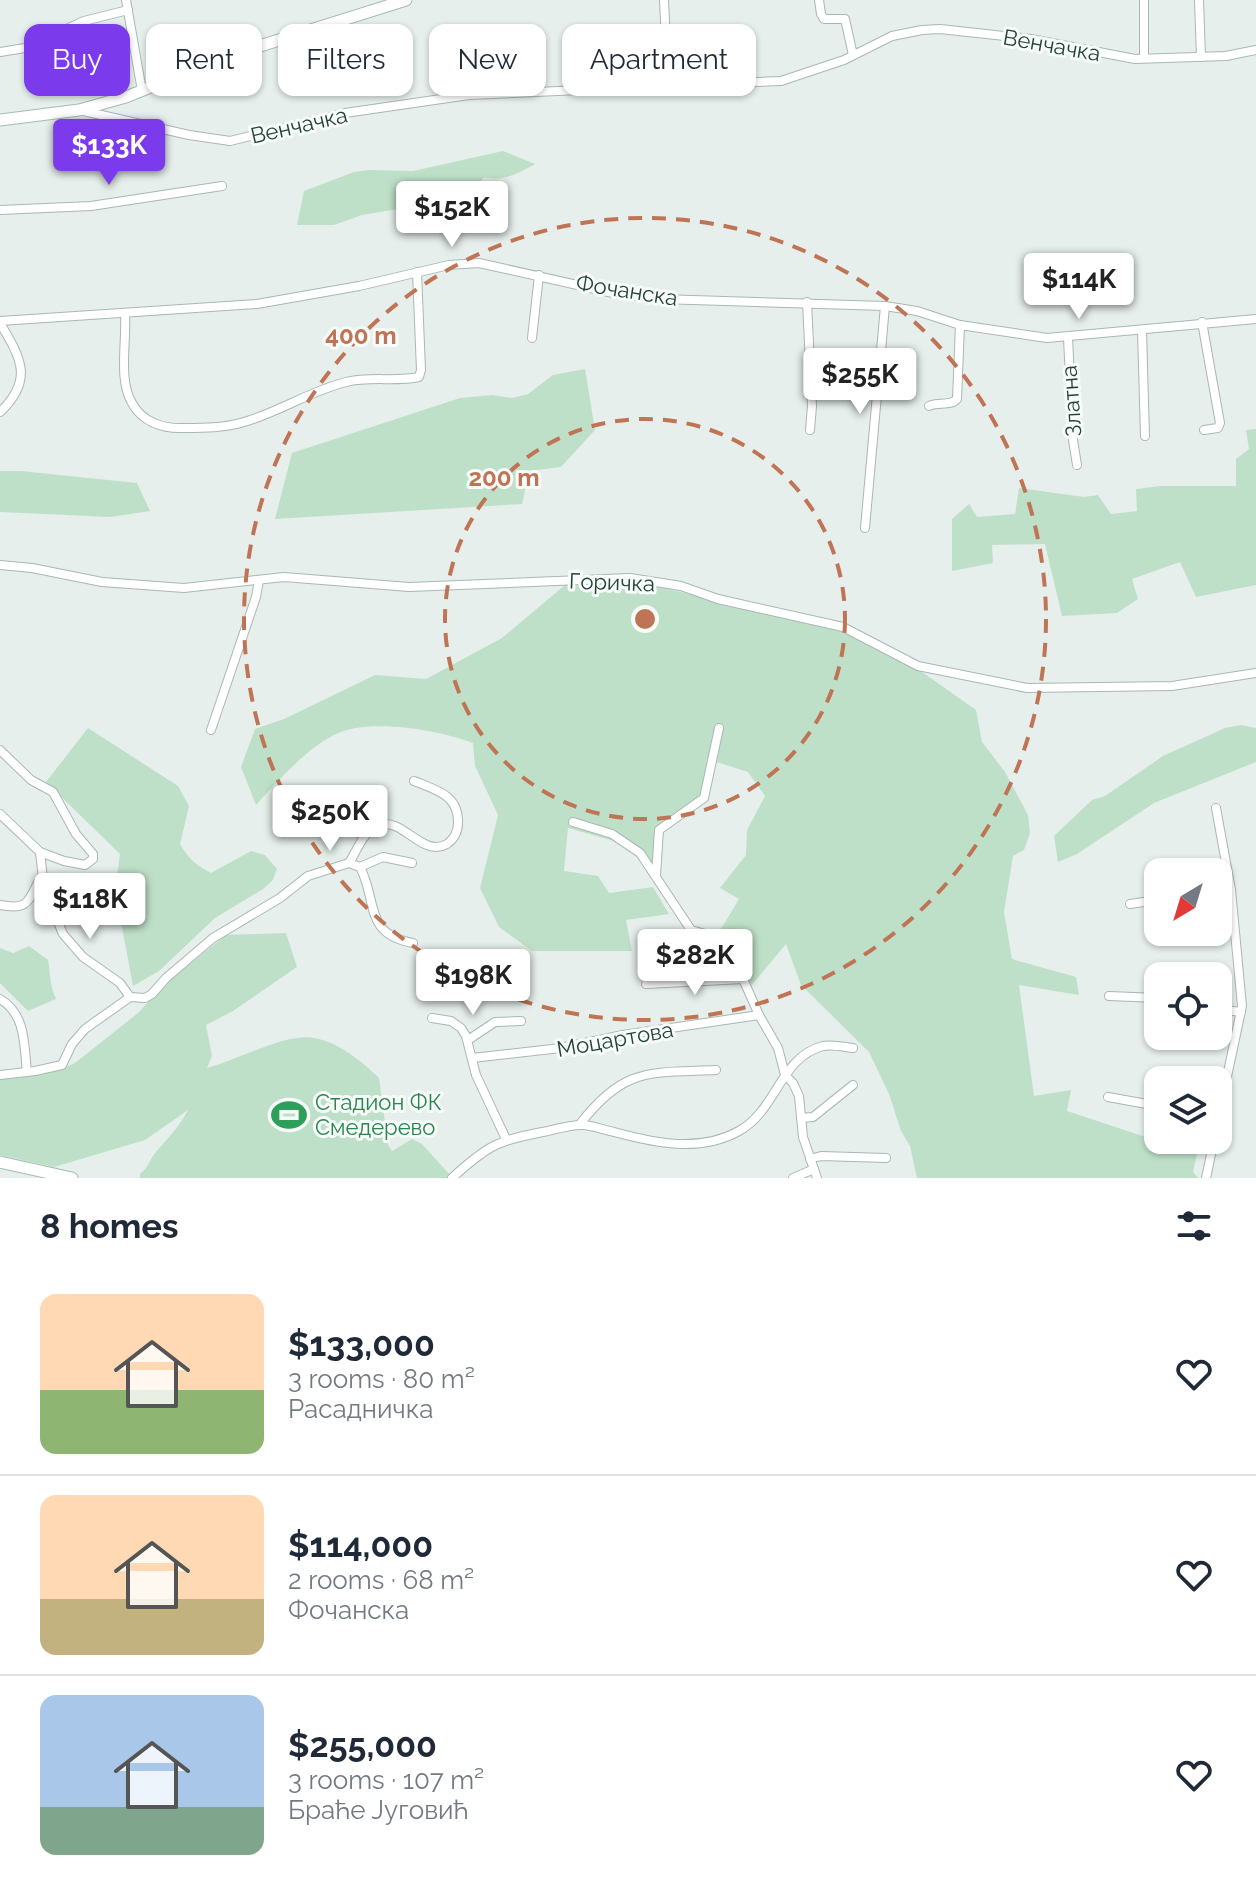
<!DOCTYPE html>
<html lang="en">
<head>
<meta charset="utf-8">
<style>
	body { margin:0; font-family:Raleway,sans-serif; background:#f2f2f3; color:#1f2937; height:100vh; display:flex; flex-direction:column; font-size:30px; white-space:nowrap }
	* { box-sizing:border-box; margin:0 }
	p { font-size:26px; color:#747a83 }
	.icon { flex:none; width:44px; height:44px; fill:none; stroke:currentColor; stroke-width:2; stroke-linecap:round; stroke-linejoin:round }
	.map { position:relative; height:1178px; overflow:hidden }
	.side { display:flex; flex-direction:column; background:#fff; flex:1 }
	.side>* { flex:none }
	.guide { position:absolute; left:24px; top:24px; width:800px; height:72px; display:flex; gap:16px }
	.needle { width:52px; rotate:218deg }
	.controls { position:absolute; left:1144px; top:858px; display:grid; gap:16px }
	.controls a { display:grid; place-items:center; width:88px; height:88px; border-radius:16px; background:#fff; box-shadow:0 2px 6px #0004; font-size:40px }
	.price { position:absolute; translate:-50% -68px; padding:0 18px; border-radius:8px; background:#fff; color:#222; font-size:26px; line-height:52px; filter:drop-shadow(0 2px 4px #0008) }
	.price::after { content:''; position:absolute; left:50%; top:48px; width:24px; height:18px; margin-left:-12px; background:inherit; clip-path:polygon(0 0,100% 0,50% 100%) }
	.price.on { background:#7c3aed; color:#fff }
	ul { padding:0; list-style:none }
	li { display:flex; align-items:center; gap:24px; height:200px; padding:0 40px }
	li+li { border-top:2px solid #e0e1e3 }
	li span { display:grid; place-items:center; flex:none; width:224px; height:160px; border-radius:16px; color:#555 }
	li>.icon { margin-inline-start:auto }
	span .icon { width:96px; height:96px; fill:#fffc; stroke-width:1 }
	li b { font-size:34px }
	h2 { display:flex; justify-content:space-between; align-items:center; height:96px; padding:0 40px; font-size:34px }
	.chip { padding:0 28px; border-radius:16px; background:#fff; box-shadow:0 2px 6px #0004; font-size:28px; line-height:72px }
	.chip.on { background:#7c3aed; color:#fff }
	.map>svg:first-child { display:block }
	.green { fill:#bfe0c8 }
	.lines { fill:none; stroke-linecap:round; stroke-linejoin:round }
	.minor-casing { stroke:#a8b8b2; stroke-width:10 }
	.secondary-casing { stroke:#a4bbb3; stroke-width:13 }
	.minor { stroke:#fff; stroke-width:8 }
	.secondary { stroke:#fff; stroke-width:11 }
	.ring { fill:none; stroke:#c07456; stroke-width:4; stroke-dasharray:14 10 }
	.labels { text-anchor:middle; stroke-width:6; stroke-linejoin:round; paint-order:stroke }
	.street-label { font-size:22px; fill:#24423a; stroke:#f7fbf9 }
	.leisure-label { font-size:22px; fill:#27864d; stroke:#f7fbf9; text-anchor:start }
	.centre { fill:#c07456; stroke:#f7fbf9; stroke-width:4 }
	.ring-label { font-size:24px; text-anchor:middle; font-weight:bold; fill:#c07456; stroke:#f7fbf9; stroke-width:6; stroke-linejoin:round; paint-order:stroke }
</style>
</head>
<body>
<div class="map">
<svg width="1256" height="1178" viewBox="0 0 1256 1178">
	<rect width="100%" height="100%" fill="#e6efeb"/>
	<g class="green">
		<path d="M503,151L535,164C519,173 503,182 484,177L475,189L445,193L404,208L362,215L334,225H297L304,191L354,172L369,170L413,171Z"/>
		<polygon points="585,369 595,430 561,467 529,471 522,504 275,519 292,453 460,398 492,395 512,398 528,394 553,375"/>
		<polygon points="1256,429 1256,585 1196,597 1180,562 1132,579 1138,599 1117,613 1062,616 1045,544 992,545 993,563 952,571 952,519 969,504 977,517 1015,514 1019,488 1084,497 1098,495 1111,514 1137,511 1136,489 1161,486 1236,486 1236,459 1249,449 1246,430"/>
		<polygon points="0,471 21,471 137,483 150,511 110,517 0,512"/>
		<path d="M632,581L828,625L915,667L976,710L982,742L1005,772L1028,815L1030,833L1024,850L1013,856L1004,912L1012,959L1076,977L1079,995L1019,985L1034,1096L1071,1090L1067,1111L1197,1154L1193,1172L1198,1178H917L910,1146L901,1131L889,1094L869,1052L801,985L786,944L750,987L721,929L739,899L720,888L746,855L747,830L765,796L748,772L707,759L701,798L657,827L653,866L621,843L568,828L564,871L598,876L609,893L653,887L669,914L626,920L632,951H532L499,927L480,888L498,815L475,766L473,743C440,730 367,717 334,735C306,749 277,782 256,805L241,767L255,729L284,719L375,675L426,679L502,638L565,585Z"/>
		<polygon points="1241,725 1256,728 1256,762 1154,803 1077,854 1058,862 1054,836 1092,800 1105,796 1163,756 1225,728"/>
		<path d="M88,728L178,786L189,806L180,844C188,858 197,866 211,873L251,851L265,855L277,869L273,880L263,889L215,918L159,971L133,986L115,890L120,854L46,782Z"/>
		<path d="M286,933L297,967L233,1011L206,1025L212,1056L207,1068C234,1061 271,1041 297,1038C328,1033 358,1058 379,1078L388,1145L392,1151L412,1139L422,1144L450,1175L447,1178H140V1174C149,1167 149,1160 156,1152C167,1139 180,1126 188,1110L145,1140L54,1167L0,1155V1079L30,1076L59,1070L75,1063L138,1013L164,985L226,935Z"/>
		<path d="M29,946L48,960C51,976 49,983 56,999L28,1011L0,983V948L13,953Z"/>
	</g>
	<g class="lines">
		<g class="minor-casing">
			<g id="minor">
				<polyline points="126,0 142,91"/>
				<polyline points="664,0 668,86"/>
				<polyline points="819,0 821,14 824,19 845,19 853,55"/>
				<polyline points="1144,0 1144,58"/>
				<polyline points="1199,0 1201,57"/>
				<polyline points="569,42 666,36"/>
				<polyline points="0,52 25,48 84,21 128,10"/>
				<polyline points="79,110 189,135 230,141 345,113 469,95 781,81 844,60 892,36 922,30 940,29 1031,39 1135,59 1226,56 1256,50"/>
				<polyline points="0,210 91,206 222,186"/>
				<polyline points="807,302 812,406 810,430"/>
				<path d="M125,313C127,341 118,380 132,403C142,422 163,429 184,428C204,428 224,428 244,422C279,412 310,391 346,382C370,376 395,382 419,377L421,370L417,272"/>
				<polyline points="0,321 257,304 359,286 449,265 479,263 613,293 660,299 885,306 917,311 960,325 1047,338 1256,319"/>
				<polyline points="1202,322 1220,423 1218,428 1204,430"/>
				<path d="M0,323C21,358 34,380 0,412"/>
				<polyline points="1142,331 1145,436"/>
				<polyline points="532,338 539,275"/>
				<polyline points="1068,338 1073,440 1077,465"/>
				<path d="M929,406C938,401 950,407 957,399L960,325"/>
				<polyline points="865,528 885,306"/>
				<polyline points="0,565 32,568 102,582 184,588 284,577 409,587 630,578 681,586 718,599 843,627 918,666 1027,688 1172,686 1256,673"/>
				<polyline points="211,730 256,597 259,580"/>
				<polyline points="0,750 31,780 53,792 76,834 93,854 93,859 85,865 64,861 40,852"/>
				<polyline points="1216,808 1231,890"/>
				<polyline points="0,814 40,852 44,888 63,934 83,957 120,983 130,997"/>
				<polyline points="332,821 365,836"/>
				<polyline points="573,822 612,834 640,853 691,930 723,939 734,948 743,979 759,1015 778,1048 785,1075 793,1083 799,1096 803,1137 817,1178"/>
				<path d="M349,863C357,851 364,829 379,825C403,817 422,858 447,844C454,839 458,832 458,823C459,795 436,790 414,781"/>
				<polyline points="360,867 383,857 412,863"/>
				<polyline points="656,875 659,830 704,798 719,728"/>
				<polyline points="1218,891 1231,890 1242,1006 1218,1119"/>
				<polyline points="1130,904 1158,900"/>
				<path d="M0,905C30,911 28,900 41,877"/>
				<polyline points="646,984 743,979"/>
				<polyline points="1109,996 1158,998"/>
				<path d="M130,997L145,998L152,994L166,978L213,938L280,898L308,876L349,863L360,867C378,901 363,934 413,943"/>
				<path d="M0,999C26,1014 24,1045 27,1072"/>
				<polyline points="1218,1009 1241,1012"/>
				<polyline points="432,1018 451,1021 461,1028 466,1036 476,1075 506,1139"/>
				<polyline points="468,1040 495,1022 521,1021"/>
				<polyline points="472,1058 561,1048 623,1035 759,1015"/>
				<polyline points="0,1075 35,1071 62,1065 72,1044 85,1029 130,997"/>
				<polyline points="1108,1097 1158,1106"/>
				<polyline points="801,1118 813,1117 853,1085"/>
				<path d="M580,1124C624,1067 649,1073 716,1070"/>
				<polyline points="810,1159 821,1156 886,1158"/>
				<path d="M452,1178C489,1144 499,1140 548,1131C560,1128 573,1124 584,1125C594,1126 604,1130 614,1132C655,1143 699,1153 739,1131C777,1110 780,1057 823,1046C832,1044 844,1047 853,1048"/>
				<polyline points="793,1178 814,1169"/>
				<polyline points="1206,1178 1214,1140"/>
			</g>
		</g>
		<g class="secondary-casing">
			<g id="secondary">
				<polyline points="0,120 79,110 126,97 225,57 406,0"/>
				<polyline points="0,1162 72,1178"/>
			</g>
		</g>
		<use href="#minor" class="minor"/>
		<use href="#secondary" class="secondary"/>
	</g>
	<g class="ring">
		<circle cx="645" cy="619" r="200"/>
		<circle cx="645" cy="619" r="401"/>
	</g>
	<defs>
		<g id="stadium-bare" transform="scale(2.76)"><path d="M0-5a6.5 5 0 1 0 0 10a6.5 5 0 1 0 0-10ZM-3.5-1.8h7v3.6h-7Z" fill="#2e9e5b" stroke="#f7fbf9" stroke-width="2.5" paint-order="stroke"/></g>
	</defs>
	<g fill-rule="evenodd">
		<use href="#stadium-bare" x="289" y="1115"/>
	</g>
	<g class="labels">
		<g class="street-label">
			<text transform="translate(1052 45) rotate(10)" y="8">Венчачка</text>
			<text transform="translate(299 125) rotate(-13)" y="8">Венчачка</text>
			<text transform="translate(627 290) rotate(9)" y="8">Фочанска</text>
			<text transform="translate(1071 401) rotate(-94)" y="8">Златна</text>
			<text transform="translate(612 582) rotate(2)" y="8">Горичка</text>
			<text transform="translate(615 1039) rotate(-10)" y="8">Моцартова</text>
		</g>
		<g class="leisure-label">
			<text x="315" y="1110">Стадион ФК<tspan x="315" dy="25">Смедерево</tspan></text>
		</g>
	</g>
	<circle cx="645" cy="619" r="12" class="centre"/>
	<g class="ring-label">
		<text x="361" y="344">400 m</text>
		<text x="504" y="486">200 m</text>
	</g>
</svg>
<div class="controls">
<a><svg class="needle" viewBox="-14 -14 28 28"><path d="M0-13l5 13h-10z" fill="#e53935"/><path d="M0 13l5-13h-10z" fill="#747a83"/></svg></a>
<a><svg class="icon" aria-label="locate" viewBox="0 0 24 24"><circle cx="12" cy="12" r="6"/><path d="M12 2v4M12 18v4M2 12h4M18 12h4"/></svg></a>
<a><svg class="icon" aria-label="layers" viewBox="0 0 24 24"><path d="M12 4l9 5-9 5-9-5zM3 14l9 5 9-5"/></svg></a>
</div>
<b class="price on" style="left:109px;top:187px">$133K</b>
<b class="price" style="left:452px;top:249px">$152K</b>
<b class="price" style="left:1079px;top:321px">$114K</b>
<b class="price" style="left:860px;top:416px">$255K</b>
<b class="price" style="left:330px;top:853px">$250K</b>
<b class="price" style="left:90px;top:941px">$118K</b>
<b class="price" style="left:695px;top:997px">$282K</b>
<b class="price" style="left:473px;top:1017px">$198K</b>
<div class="guide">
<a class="chip on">Buy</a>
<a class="chip">Rent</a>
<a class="chip">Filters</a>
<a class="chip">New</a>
<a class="chip">Apartment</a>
</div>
</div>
<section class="side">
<h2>8 homes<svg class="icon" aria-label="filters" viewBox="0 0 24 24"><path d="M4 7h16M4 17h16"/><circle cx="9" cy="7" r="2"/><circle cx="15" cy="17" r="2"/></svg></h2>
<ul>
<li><span style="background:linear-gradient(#ffd9b3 60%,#8fb573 0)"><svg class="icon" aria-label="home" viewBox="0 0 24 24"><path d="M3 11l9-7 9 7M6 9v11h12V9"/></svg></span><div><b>$133,000</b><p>3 rooms · 80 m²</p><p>Расадничка</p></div><svg class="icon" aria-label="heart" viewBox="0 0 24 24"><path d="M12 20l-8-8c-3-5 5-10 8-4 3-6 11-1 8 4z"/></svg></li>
<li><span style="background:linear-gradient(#ffd9b3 65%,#c2b280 0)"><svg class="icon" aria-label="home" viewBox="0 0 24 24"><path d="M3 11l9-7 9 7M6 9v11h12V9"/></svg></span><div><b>$114,000</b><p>2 rooms · 68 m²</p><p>Фочанска</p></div><svg class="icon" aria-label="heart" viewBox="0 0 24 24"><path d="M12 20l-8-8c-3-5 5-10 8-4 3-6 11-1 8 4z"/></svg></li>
<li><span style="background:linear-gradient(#a9c7e8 70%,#7fa58c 0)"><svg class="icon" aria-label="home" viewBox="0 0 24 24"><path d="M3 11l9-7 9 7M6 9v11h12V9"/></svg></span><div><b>$255,000</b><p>3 rooms · 107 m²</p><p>Браће Југовић</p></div><svg class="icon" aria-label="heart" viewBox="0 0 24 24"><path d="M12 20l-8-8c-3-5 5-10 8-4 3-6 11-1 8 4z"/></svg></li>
</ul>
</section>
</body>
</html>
